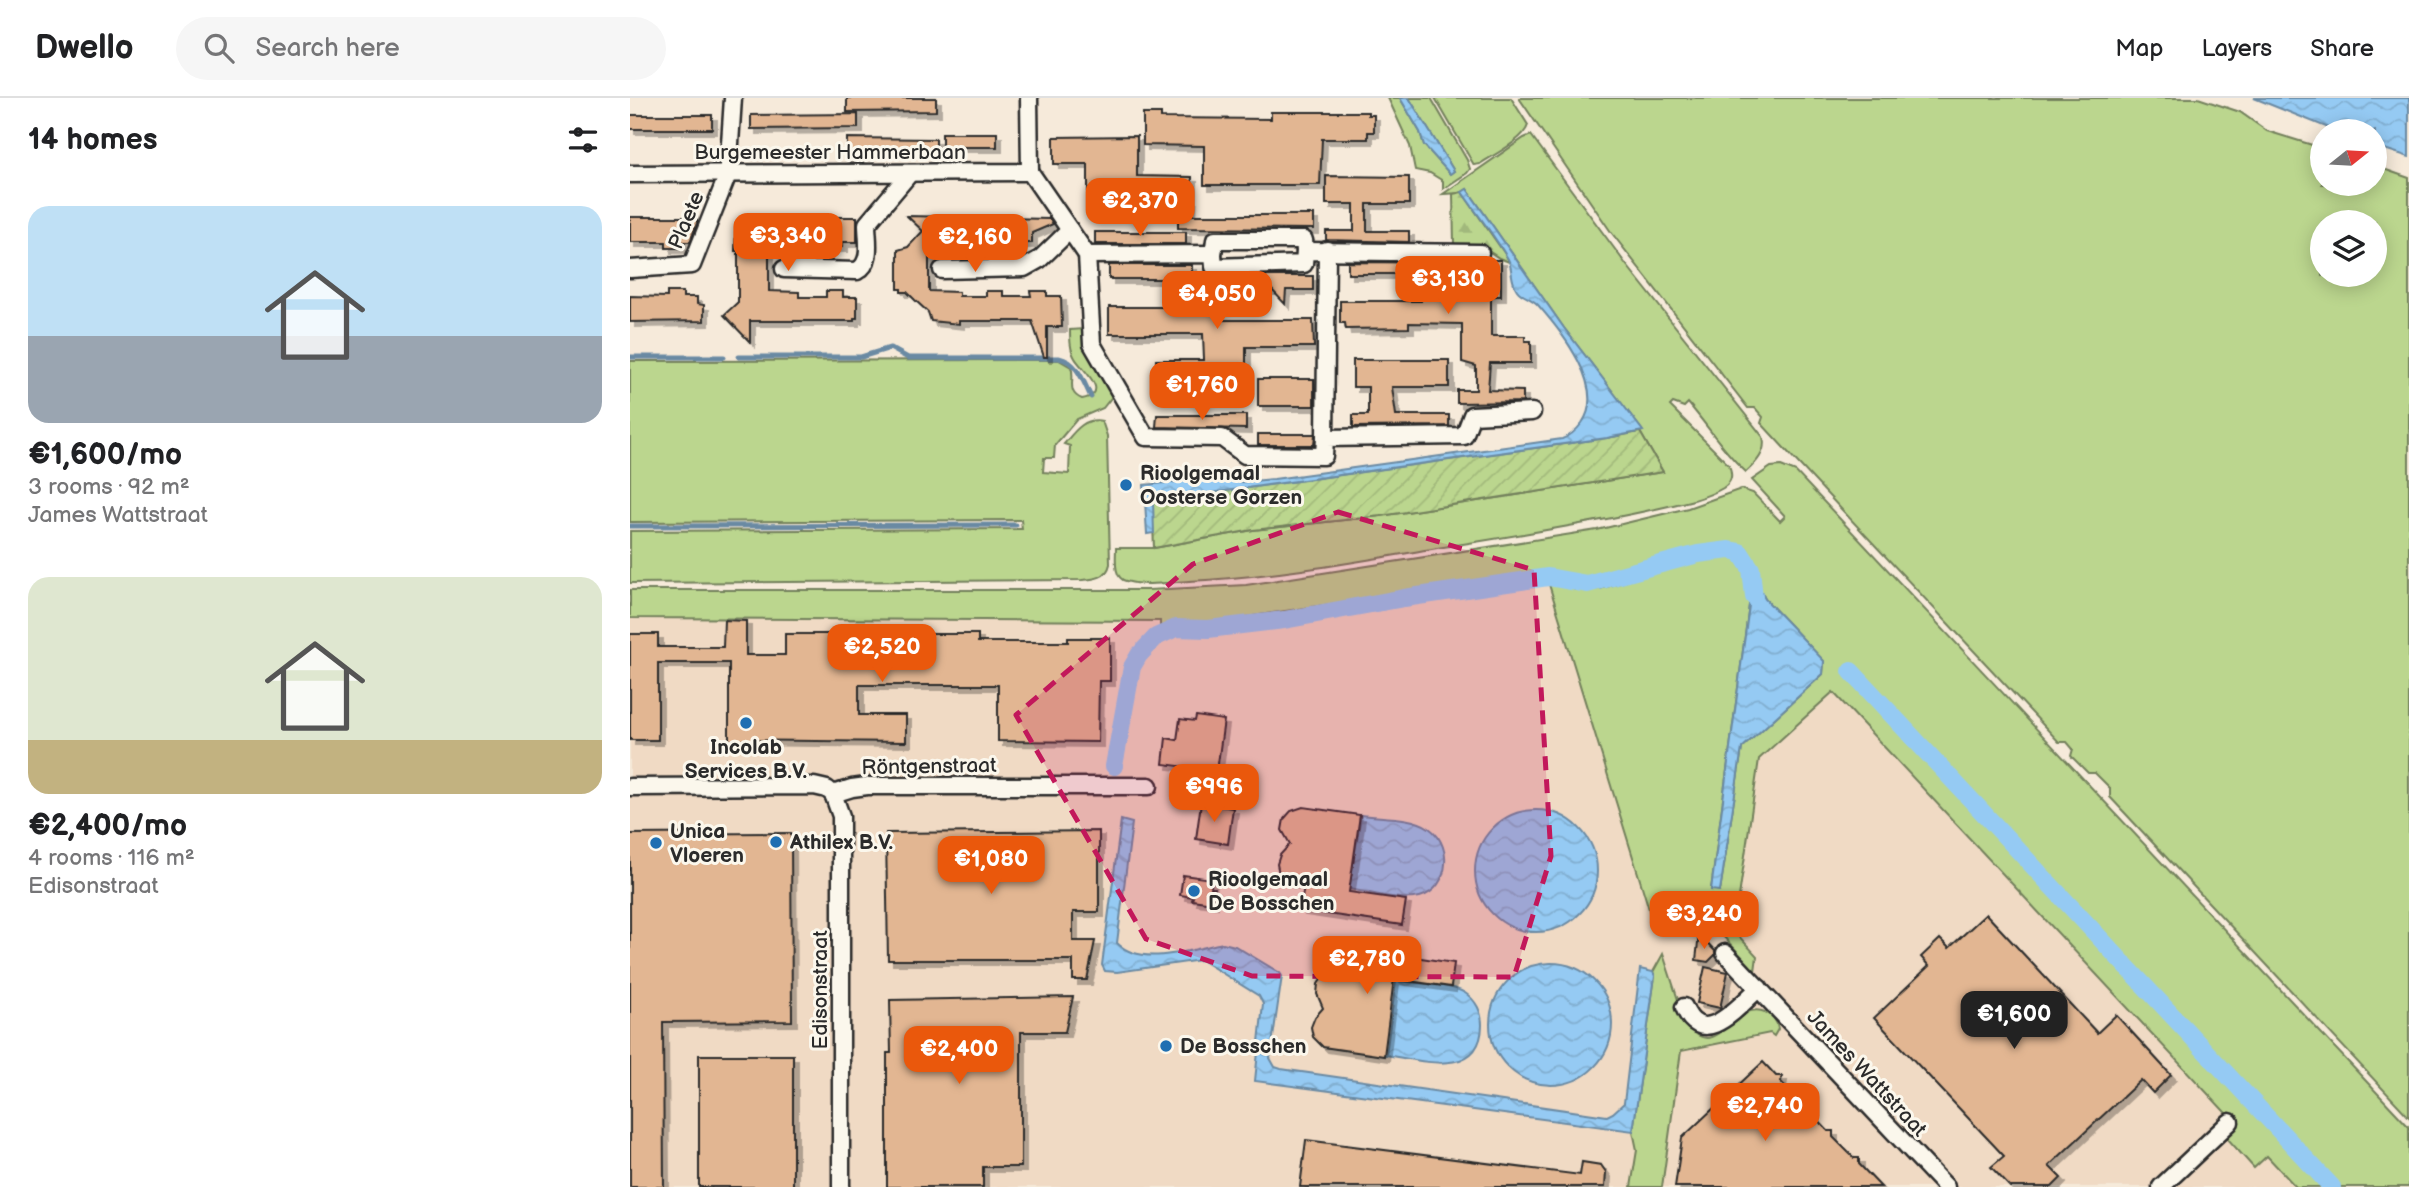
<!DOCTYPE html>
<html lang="en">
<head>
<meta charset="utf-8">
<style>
	body { margin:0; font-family:"Balsamiq Sans",sans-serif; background:#f6f6f6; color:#202124; height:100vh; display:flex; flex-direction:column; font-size:26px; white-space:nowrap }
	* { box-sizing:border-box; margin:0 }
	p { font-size:23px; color:#757577 }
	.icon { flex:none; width:38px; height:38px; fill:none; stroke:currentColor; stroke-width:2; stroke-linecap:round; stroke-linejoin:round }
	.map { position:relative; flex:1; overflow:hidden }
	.details { display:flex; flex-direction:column; background:#fff; width:630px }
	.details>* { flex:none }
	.needle { width:46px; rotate:72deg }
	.controls { position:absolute; left:1680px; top:21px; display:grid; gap:14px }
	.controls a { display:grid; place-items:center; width:77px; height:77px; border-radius:50%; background:#fff; box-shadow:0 4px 18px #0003; font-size:35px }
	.price { position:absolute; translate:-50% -60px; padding:0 16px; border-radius:14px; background:#ea580c; color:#fff; font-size:23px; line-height:46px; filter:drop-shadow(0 2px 4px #0008) }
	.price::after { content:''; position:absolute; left:50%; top:42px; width:21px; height:16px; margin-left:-10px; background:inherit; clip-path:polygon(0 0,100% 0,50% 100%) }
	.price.selected { background:#222; color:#fff }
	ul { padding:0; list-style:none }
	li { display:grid; align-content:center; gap:14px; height:371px; padding:0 28px }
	li span { display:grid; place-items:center; height:217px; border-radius:21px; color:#555 }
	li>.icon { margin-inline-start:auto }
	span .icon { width:126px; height:126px; fill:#fffc; stroke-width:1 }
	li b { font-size:30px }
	h2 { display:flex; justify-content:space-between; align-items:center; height:84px; padding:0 28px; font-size:30px }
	header { display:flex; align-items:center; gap:42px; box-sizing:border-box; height:98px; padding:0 35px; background:#fff; border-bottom:2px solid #e0e0e0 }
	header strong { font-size:33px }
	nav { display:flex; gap:38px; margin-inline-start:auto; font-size:24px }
	.search { width:490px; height:63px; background:#f6f6f6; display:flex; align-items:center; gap:18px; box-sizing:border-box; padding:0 24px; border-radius:38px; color:#757577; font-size:26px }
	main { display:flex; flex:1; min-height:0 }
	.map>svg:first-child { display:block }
	.built { fill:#f0dac4 }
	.grass { fill:#bbd68e; stroke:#73805c; stroke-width:2; fill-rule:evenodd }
	.forest { fill:url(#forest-firs); stroke:#73805c; stroke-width:2 }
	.garden { fill:url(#garden-furrows); stroke:#73805c; stroke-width:2 }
	.water { fill:url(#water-waves); stroke:#6b8aa3; stroke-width:2 }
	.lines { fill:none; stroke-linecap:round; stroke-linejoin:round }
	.stream { stroke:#6b8aa3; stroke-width:5 }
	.canal { stroke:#95caf3; stroke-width:18 }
	.building { fill:#e2b692; stroke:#2b2b2b; stroke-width:2; filter:url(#shadow) }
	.minor-casing { stroke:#2b2b2b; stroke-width:21 }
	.minor { stroke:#fbf7ec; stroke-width:16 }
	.marked { fill:#c2185b; fill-opacity:0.2; stroke:#c2185b; stroke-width:5; stroke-dasharray:14 9; stroke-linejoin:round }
	.poi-dot { fill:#1f6fb2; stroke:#fbf7ec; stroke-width:2.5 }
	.labels { text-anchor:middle; stroke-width:6; stroke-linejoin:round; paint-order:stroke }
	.street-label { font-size:21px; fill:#2b2b2b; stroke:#fbf7ec }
	.poi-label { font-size:21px; font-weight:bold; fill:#2b2b2b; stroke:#fbf7ec; text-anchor:start }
</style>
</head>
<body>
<header>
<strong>Dwello</strong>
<div class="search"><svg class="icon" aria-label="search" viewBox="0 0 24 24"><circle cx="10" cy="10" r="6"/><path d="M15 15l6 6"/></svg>Search here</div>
<nav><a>Map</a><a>Layers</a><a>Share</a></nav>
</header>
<main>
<section class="details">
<h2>14 homes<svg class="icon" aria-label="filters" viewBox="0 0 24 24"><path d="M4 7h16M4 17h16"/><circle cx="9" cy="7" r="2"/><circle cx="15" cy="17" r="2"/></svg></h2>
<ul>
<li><span style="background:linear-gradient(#bfe0f5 60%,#9aa5b1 0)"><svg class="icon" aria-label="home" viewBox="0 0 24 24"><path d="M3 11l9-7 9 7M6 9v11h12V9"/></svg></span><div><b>€1,600/mo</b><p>3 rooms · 92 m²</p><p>James Wattstraat</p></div></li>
<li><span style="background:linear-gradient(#dfe7d0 75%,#c2b280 0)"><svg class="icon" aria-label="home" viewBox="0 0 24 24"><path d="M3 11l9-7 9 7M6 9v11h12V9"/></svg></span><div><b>€2,400/mo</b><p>4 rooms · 116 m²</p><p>Edisonstraat</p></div></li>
</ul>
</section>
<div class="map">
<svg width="1779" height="1089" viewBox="0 0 1779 1089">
	<defs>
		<pattern id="forest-firs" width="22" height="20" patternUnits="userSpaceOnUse" patternTransform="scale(1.75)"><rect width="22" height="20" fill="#bbd68e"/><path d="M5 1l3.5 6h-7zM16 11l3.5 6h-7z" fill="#a1b87b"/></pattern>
		<pattern id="garden-furrows" width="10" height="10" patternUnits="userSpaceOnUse" patternTransform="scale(1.75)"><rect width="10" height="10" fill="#bbd68e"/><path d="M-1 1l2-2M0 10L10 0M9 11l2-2" fill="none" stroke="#a1b87b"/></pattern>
		<pattern id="water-waves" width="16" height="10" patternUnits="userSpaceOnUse" patternTransform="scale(1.75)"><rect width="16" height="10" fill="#95caf3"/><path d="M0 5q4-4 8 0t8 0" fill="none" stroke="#81aed0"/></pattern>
		<filter id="shadow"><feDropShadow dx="5" dy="5" stdDeviation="0" flood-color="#0004"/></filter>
	</defs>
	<rect width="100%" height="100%" fill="#f6eada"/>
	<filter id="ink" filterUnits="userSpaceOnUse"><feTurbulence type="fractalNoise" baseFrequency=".0143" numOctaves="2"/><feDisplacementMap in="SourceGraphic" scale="14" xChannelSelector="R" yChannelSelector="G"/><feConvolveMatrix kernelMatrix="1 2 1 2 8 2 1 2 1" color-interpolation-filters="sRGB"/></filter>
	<g filter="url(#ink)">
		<polygon class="built" points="1105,457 1672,1089 0,1089 0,510 535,515"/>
		<g class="grass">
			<polygon points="758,0 770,0 790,34 794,47 820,76 824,73 779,0 801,0 837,62 840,71 837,75 813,91 813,83 800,75 785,72 780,48"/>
			<path d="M805,0H881L898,27C894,42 863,57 850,66L844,67Z"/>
			<path d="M889,0H1568L1610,14L1637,33L1692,50V86H1745V68L1779,80V1019L1480,699V690L1465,675H1458L1441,658L1443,651L1437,644H1429L1155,351L1131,325L1133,319L1125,310H1118L981,134ZM1692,124H1745V177H1692Z"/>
			<path d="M901,37L995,165L1133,339C1137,354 1126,365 1116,374C1093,353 1078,328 1058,305L1054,309L1043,305L1040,308L1099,367C1103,377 1102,384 1093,390C1071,403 1041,407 1016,413C947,428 877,439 807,450C725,464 643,479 559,483C540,484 515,489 496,483C483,480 486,460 486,450H524L623,432L751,418L1033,374L1010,334L1012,332L934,230L837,91L831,95L813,96L894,40Z"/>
			<path d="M454,231L484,296L473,310L447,321L425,347L424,360H414L413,374L439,376L440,348L434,346C444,334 454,319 472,323L477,338L480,466C477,480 465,481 452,482L0,485V433L392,431L391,422L0,424V263L429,262L441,269C446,281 435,294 452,301C483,295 451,271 445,260C440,252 440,241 440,232Z"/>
			<polygon points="1151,368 1166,374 1779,1029 1779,1089 1666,1089 1637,1058 1624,1070 1597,1040 1608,1028 1203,594 1129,661 1104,833 1127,858 1125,873 1071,814 1022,821 918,483 946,492 970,491 1088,456 1106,456 1117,466 1120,500 1081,791 1090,793 1112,650 1193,576 1194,563 1135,501 1130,491 1128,476 1119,457 1106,448 1096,447 1066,452 959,482 921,475 766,496 590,523 553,525 530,529 530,523 0,520 0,492 518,492 616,487 967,432 1058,410 1111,391 1123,395 1150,423 1155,418 1122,382 1141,369"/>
			<path d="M1033,856L1055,923C1086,971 1103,900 1135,914C1143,917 1147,923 1148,931L1144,938L1140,935L1051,953L1032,1089H1001L1007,1052L1003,1033L1025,878L1023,874Z"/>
		</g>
		<polygon class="forest" points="832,94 877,159 879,164 869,160 851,148 824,147 823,96"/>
		<polygon class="garden" points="1010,334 1033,374 751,418 623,432 524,450 522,403 977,340"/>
		<g class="water">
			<polygon points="770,0 779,0 824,73 820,76 794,47 790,34"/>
			<polygon points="1624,0 1779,0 1779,59 1745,48 1745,33 1706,33"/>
			<path d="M837,91L934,230L1013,333L977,340L523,403L524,435L517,436L514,387L586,380L612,384L644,381L932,341C941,338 946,333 952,325C977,290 931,233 908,207C902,200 892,199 887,192C880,182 883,171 878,161C865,138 847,116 832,94Z"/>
			<polygon points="1128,476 1130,491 1135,501 1194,563 1193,576 1112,650 1090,793 1081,792 1120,500 1119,477"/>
			<circle cx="906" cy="773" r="61"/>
			<path d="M731,717C751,720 782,718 799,730C826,749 818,797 784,800C763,802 739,794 719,791Z"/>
			<path d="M491,722L502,725L487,845C512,870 562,851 593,845L605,848L650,875L652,878L640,960L645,969L651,971L977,1018L983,1015L994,1005L1010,871L1023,874L1025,878L1003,1033L625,983L633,906L629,898L571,862L487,874L475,873L472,867Z"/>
			<circle cx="921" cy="926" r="61"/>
			<path d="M766,883C784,885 821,886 835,895C846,902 852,914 852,927C851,982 789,962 756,957Z"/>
		</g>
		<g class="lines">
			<g class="stream">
				<polyline points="0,259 94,259"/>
				<path d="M109,259H231L260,250L278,260H429C448,264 453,283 461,299"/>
				<polyline points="0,428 386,427"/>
			</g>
			<g class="canal">
				<polyline points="1221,573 1702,1089"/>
				<polyline points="484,668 502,569 509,557 526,539 546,530 578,531 654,522 774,500 918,479 957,486 1068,456 1099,452 1110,454 1121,471 1124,499"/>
			</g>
		</g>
		<g class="building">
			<polygon points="217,0 306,0 306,13 217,14"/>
			<polygon points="641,14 738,14 738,17 744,17 744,34 738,34 738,41 692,41 690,87 574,87 574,48 513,47 513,16 531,16 531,20 641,21"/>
			<polygon points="228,16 228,30 121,31 121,17"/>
			<rect x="0" y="17" width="82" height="14"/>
			<rect x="312" y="35" width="55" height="14"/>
			<polygon points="507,38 507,78 562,79 561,117 684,117 684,131 548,130 548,105 465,105 465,102 458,102 458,66 424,66 424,39"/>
			<polygon points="217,40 306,41 306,54 217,55"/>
			<polygon points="696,78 779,79 779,106 737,106 737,133 779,133 779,144 696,142 696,133 724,133 724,106 696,106"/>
			<polygon points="277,118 420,121 423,126 402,135 402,145 373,145 373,149 356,149 356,144 329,144 329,149 299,149 299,193 329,194 329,198 356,198 356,193 373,193 373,198 401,198 400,193 417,193 417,198 431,198 432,229 417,229 417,259 414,259 402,223 329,223 329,226 301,223 298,214 285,202 277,194 271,194 271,191 268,191 268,152 278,149 293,133"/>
			<polygon points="0,119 67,119 67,125 60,144 53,144 53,150 36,150 36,144 0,144"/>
			<polygon points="141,119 227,119 227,144 213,144 213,149 196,149 196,145 169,144 169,149 139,150 139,193 169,194 169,199 196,199 196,193 213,193 213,199 227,199 227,220 224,220 224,223 120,223 120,244 94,217 108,204 108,153 105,153 106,131 115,130 126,141 138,128 138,122 141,122"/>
			<rect x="465" y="134" width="91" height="12"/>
			<polygon points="858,162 871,162 871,198 861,198 861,238 895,238 895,243 901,243 901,265 860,265 858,292 893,293 893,304 827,305 827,292 846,292 846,268 832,264 832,226 779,225 779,230 716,231 715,225 710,225 710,203 791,203 791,176 718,176 718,164 850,165"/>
			<rect x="479" y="167" width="83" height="14"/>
			<polygon points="568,178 683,178 683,192 656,192 655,206 642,192 588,192 588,222 683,222 684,249 616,249 616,289 527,290 526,262 574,262 573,236 479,236 479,209 568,209"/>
			<polygon points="37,194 53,194 53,199 67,199 67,206 74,207 74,223 0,224 0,198 37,199"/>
			<polygon points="723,262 819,262 819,289 762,289 766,317 819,317 819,328 723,329 723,317 738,317 738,289 723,289"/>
			<rect x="628" y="281" width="56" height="27"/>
			<polygon points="527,317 616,317 616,331 526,329"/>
			<polygon points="628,336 685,336 684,347 628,347"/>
			<polygon points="94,522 116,523 116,557 155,557 155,536 348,536 348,544 438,544 438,540 480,540 480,583 469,583 468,644 368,643 368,587 229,587 229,617 276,617 276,644 99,642 99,565 28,565 28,642 0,642 0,536 28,536 28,549 93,549"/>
			<polygon points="566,618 594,622 587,673 533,666 536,640 547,642 550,621 565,623"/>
			<polygon points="571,705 603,710 598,746 566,741"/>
			<polygon points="673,709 730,717 719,794 776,802 772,827 670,812 674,788 656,784 649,776 647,766 650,757 660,746 652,732 654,721 661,713"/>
			<polygon points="469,733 469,814 443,814 443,843 465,843 457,882 443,882 443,862 258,862 256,735"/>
			<polygon points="161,735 162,923 33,924 34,1089 0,1089 0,736"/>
			<polygon points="553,777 582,781 581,790 585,790 583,805 562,802 563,799 550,797"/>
			<polygon points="1356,816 1467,935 1486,917 1541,977 1523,995 1511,982 1437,1051 1419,1068 1431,1080 1422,1089 1380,1089 1361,1069 1374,1058 1244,920 1299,868 1291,859 1310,841 1319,850"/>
			<polygon points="1069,836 1085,853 1085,857 1078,864 1066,862"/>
			<polygon points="706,847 824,865 821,889 764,881 754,958 693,949 683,939 681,929 685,919 693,910 687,896 688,886 705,861"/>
			<polygon points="1075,869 1098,874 1090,910 1067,905"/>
			<polygon points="443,899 435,934 391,934 391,1069 353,1069 353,1089 257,1089 257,955 261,955 260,902"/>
			<rect x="69" y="957" width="94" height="132"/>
			<polygon points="1133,964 1146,978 1152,978 1151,984 1172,1005 1178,1005 1177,1011 1198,1033 1203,1033 1203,1039 1224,1060 1229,1060 1229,1066 1251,1089 1045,1089 1052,1040"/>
			<polygon points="676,1042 950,1077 952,1064 971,1067 976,1074 975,1089 670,1089"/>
		</g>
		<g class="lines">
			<g class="minor-casing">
				<g id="minor">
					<polyline points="400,74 457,157 583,156 584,169 674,166 675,153 850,155"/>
					<polyline points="0,76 400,74 399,0"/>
					<polyline points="583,156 585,142 674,142 675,153"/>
					<polyline points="457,157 462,246 516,339 592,340 615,357 694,358 695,340 834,338 842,317 902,314"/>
					<polyline points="0,171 62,167 98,76 103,0"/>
					<path d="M154,171L227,173C243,165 237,141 237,126L280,75"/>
					<polyline points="312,172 394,170 410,161 440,132"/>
					<polyline points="695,340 697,152"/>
					<polyline points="0,689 184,688 197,691 203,696 222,690 237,688 519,688"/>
					<polyline points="203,696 211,718 211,1089"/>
					<polyline points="1095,855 1316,1089"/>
					<path d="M1054,909C1072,953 1108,909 1129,890"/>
					<polyline points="1531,1089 1600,1024"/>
				</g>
			</g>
			<use href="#minor" class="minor"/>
		</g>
	</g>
	<path class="marked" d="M708,414L904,472L921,758L884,879L622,878L516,841L386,617L563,466Z"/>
	<g class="poi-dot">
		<circle cx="496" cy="387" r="7"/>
		<circle cx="116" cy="625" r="7"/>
		<circle cx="146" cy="744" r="7"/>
		<circle cx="26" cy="745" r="7"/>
		<circle cx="564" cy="793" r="7"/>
		<circle cx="536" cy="948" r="7"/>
	</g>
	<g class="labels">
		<g class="street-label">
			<text x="200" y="61">Burgemeester Hammerbaan</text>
			<text transform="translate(56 122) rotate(-67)" y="7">Plaete</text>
			<text transform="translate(299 668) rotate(-1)" y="7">Röntgenstraat</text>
			<text transform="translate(190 892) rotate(-90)" y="7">Edisonstraat</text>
			<text transform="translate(1237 975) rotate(47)" y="7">James Wattstraat</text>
		</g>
		<g class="poi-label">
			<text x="510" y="382">Rioolgemaal<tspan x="510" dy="24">Oosterse Gorzen</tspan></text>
			<text x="116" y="656" text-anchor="middle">Incolab<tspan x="116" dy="24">Services B.V.</tspan></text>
			<text x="40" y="740">Unica<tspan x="40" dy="24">Vloeren</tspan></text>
			<text x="160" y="751">Athilex B.V.</text>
			<text x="578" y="788">Rioolgemaal<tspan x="578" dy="24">De Bosschen</tspan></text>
			<text x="550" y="955">De Bosschen</text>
		</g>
	</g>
</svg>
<div class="controls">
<a><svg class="needle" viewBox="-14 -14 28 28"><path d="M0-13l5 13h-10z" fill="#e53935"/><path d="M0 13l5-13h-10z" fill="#757577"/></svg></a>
<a><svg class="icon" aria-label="layers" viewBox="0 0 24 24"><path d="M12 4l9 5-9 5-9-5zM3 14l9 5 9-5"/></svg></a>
</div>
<b class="price" style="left:510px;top:140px">€2,370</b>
<b class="price" style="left:158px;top:175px">€3,340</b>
<b class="price" style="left:345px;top:176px">€2,160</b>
<b class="price" style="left:818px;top:218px">€3,130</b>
<b class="price" style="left:587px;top:233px">€4,050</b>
<b class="price" style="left:572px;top:324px">€1,760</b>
<b class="price" style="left:252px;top:586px">€2,520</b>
<b class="price" style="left:584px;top:726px">€996</b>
<b class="price" style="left:361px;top:798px">€1,080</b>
<b class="price" style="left:1074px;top:853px">€3,240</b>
<b class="price" style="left:737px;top:898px">€2,780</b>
<b class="price selected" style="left:1384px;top:953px">€1,600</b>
<b class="price" style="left:329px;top:988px">€2,400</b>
<b class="price" style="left:1135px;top:1045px">€2,740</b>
</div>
</main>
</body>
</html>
